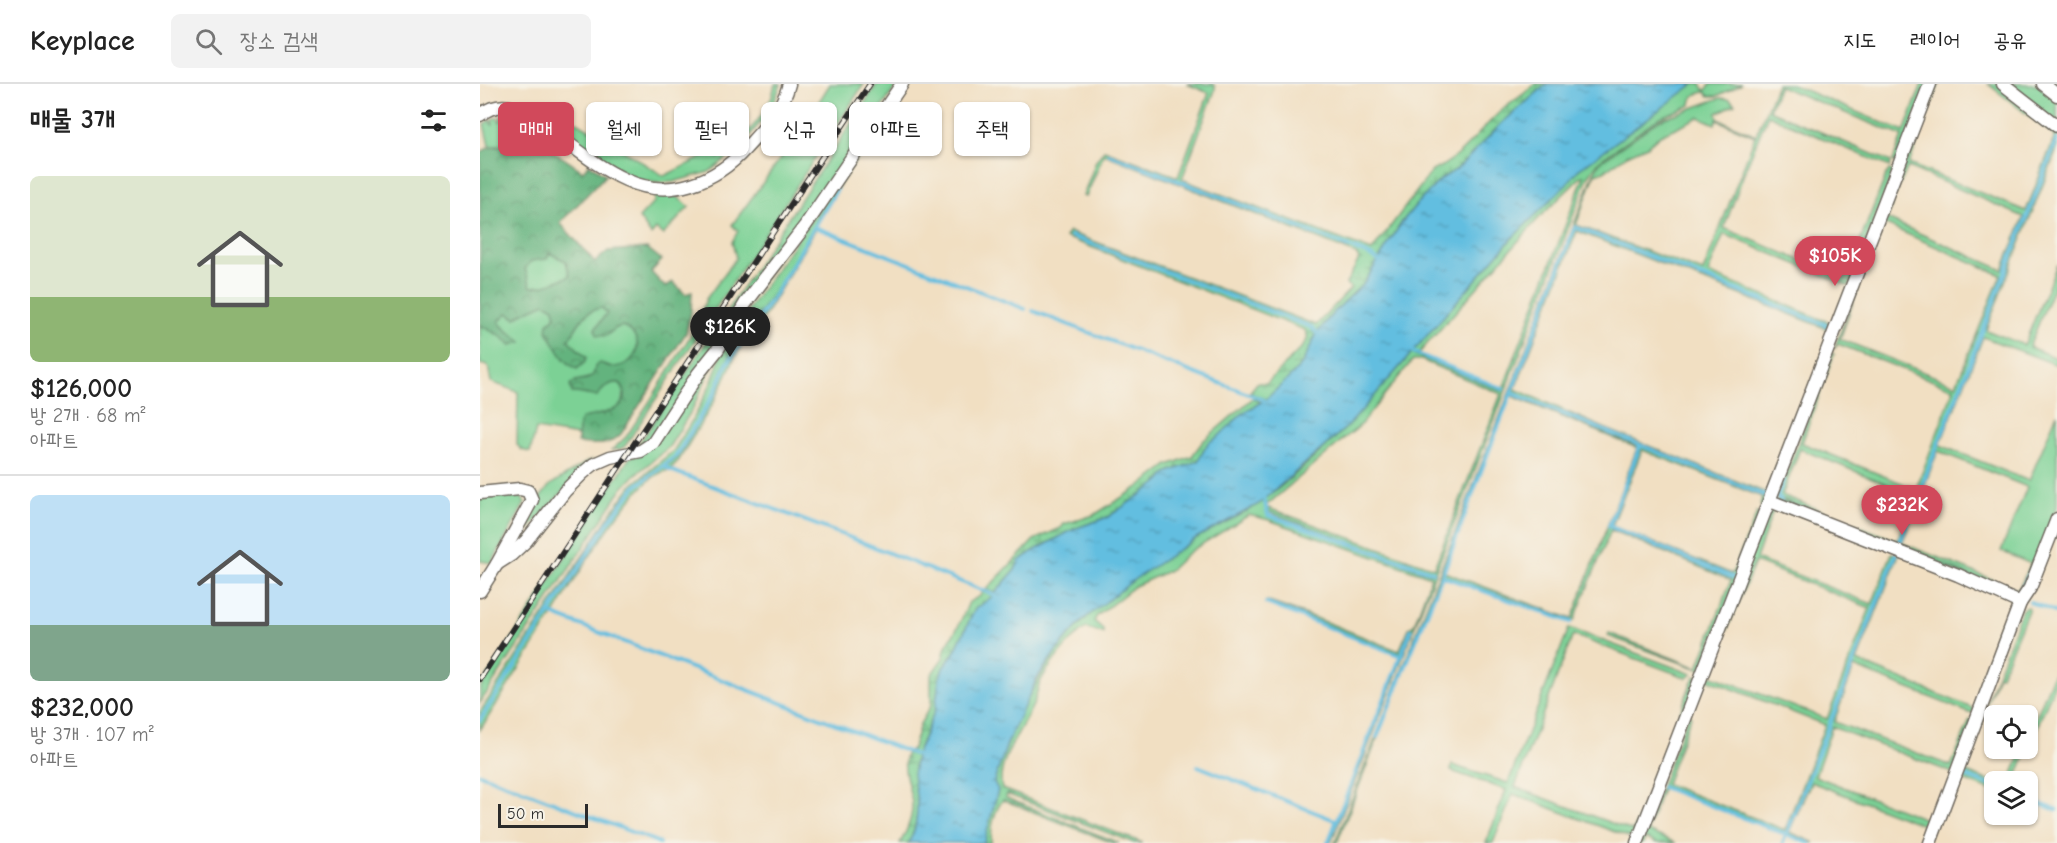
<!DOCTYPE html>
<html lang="ko">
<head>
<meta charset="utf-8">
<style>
	body { margin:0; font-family:"Comic Neue","Poor Story",sans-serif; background:#f2f2f2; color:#222; height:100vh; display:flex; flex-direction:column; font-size:22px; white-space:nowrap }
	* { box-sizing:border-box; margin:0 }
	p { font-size:20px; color:#767676 }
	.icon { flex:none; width:33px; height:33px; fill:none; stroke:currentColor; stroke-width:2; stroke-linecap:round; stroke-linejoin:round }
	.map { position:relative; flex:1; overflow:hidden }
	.panel { display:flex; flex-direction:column; background:#fff; width:480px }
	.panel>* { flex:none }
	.top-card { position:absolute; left:18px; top:18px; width:570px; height:54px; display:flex; gap:12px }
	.fabs { position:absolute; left:1504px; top:621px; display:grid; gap:12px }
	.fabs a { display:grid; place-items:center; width:54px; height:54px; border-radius:9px; background:#fff; box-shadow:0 2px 4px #0004; font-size:30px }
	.scale { position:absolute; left:18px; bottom:15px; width:90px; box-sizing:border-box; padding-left:6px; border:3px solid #2b2b2b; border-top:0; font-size:16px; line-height:21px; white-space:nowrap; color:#2b2b2b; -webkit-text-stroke:4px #f7f3e8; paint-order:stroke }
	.price { position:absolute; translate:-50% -51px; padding:0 14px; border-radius:21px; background:#d1495b; color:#fff; font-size:20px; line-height:39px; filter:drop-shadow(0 2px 3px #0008) }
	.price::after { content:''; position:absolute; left:50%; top:36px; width:18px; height:14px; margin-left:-9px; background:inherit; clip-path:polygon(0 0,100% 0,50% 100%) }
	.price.active { background:#222; color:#fff }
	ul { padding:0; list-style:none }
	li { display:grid; align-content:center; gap:12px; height:318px; padding:0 30px }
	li+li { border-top:2px solid #e0e0e0 }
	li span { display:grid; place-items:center; height:186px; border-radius:9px; color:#555 }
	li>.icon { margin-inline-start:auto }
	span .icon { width:108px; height:108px; fill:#fffc; stroke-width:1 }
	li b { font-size:26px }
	h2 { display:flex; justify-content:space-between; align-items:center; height:72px; padding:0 30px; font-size:26px }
	.tag { padding:0 21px; border-radius:9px; background:#fff; box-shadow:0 2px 4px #0004; font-size:21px; line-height:54px }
	.tag.active { background:#d1495b; color:#fff }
	header { display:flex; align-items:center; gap:36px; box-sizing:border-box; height:84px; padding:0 30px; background:#fff; border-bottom:2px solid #e0e0e0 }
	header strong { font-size:28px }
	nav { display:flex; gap:33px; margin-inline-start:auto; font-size:21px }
	.search { width:420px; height:54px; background:#f2f2f2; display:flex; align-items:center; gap:15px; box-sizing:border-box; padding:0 21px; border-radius:9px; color:#767676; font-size:22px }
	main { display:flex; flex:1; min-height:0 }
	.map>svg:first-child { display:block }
	.grass { fill:#7bd195; stroke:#537e60; stroke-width:1.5; fill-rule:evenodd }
	.forest { fill:url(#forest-crowns); stroke:#486f54; stroke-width:1.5; fill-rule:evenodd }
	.wetland { fill:url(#wetland-marsh); stroke:#537e60; stroke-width:1.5 }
	.water { fill:url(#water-ripples); stroke:#467486; stroke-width:1.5 }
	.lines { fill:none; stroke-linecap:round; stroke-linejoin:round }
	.stream { stroke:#62bee0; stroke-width:4 }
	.minor-casing { stroke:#706a60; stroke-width:15 }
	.minor { stroke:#fff; stroke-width:12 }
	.rail-casing { stroke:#2b2b2b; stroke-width:6 }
	.rail { stroke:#f7f3e8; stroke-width:4; stroke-dasharray:11; stroke-linecap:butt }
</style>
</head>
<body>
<header>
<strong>Keyplace</strong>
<div class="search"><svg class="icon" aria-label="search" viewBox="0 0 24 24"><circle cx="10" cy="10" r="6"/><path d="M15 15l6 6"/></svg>장소 검색</div>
<nav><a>지도</a><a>레이어</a><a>공유</a></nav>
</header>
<main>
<section class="panel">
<h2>매물 3개<svg class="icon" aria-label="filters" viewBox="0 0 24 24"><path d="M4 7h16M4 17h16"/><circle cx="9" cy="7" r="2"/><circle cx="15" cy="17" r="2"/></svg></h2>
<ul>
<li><span style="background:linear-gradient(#dfe7d0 65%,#8fb573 0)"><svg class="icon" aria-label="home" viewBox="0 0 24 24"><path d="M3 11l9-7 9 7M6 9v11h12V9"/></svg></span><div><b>$126,000</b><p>방 2개 · 68 m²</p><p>아파트</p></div></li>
<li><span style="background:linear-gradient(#bfe0f5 70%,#7fa58c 0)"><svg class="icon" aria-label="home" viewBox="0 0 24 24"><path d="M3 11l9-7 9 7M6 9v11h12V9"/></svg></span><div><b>$232,000</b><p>방 3개 · 107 m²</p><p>아파트</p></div></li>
</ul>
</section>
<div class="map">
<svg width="1577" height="759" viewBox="0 0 1577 759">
	<defs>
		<pattern id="forest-crowns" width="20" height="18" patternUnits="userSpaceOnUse" patternTransform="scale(1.5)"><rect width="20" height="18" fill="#64b37e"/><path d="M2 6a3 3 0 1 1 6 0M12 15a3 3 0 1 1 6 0" fill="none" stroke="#539267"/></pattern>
		<pattern id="wetland-marsh" width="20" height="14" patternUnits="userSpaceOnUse" patternTransform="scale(1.5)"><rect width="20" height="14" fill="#7bd195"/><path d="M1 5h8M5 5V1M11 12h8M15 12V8" fill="none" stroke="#65aa7a"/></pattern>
		<pattern id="water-ripples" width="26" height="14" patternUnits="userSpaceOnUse" patternTransform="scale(1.5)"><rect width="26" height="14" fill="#62bee0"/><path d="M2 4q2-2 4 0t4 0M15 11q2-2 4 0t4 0" fill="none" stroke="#519bb6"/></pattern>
	</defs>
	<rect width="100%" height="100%" fill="#f7f3e8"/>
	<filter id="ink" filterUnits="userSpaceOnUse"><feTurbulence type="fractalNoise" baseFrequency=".0167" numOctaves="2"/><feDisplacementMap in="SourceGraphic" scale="12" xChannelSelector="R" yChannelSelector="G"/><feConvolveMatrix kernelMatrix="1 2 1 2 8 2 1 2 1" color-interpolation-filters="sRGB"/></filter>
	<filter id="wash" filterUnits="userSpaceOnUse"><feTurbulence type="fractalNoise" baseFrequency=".008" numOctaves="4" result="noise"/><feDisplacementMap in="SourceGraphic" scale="24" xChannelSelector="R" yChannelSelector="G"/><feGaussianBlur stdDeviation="1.35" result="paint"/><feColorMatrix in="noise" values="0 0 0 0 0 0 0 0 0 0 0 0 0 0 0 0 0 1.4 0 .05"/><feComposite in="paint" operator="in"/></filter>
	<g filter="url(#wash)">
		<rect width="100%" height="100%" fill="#f1dfc2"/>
		<g class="grass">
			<path d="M295,0H301L292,24L259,65L229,88L193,98L176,99L152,94L62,35L58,30L57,23L65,18L184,92L233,68L238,74C261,55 290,32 295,0Z"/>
			<polygon points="350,0 384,0 145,362 140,365 132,366 146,353 170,317 216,243 226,215 256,174 252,158 258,147 252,141 319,49"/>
			<polygon points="397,0 418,0 175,352 157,363"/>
			<polygon points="425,0 428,0 336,135 335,142 297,204 256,262 243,285 234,309 195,372 166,392 145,413 120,448 0,635 0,628 131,429 151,402 194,366 216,330 232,297 245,259"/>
			<polygon points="707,0 732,0 735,2 735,6 702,95 714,100 712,105 624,70 606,113 603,112 616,77 624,66 698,93 729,9"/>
			<path d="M1214,0H1221L1225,7L1231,0H1262L1237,12H1229L1225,8C1215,10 1212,11 1211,21L1179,34L1119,77L1108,93L851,759L933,547L932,545L930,546L920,570L786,517L841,536L919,567L929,544L934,541L951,493L789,436L769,431L709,468L690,486L655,502L617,532L614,537L623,545V549L606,544C590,555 574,576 563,593C558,600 557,610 554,619C544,643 515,678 522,705L663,759H654L527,710L526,714L639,759H633L523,716C514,727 511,745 511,759H504L518,706L514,698C533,639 559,581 603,537C633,506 680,479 717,454C737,441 760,433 780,419C811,396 840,368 869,341L1032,154L1086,101L1098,86ZM1102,92H1104L1022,307L935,271L934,268H940L1058,135ZM933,276H941L1021,310L954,484L788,424L789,428L952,487L951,490L787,431L784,417L788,420L857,361C864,353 875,348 882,339C899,318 915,297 933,276Z"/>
			<path d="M1297,0H1311L1424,48L1442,0H1448L1417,80L1413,77L1422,52L1299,2L1289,26L1411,78L1410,83L1288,31L1266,84L1244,144L1365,195L1406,91L1409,86L1413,87L1369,202L1244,150L1228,189L1353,240L1361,219H1363L1349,257L1346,254L1348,245L1097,147L1035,305L1124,344L1286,409L1297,382L1301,383L1283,425L1280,421L1282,413L1162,366L1132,442L1252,490L1277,429L1281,432L1221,586L1128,552L1129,549L1218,584L1251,496L1131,446L1094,537L963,491L964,488L1092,535L1157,364L1032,312V310L1159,363L1128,443L1252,494L1254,493L1130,442L1161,363L1287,412L1033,308L1095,143L857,759H855L1114,89L1120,78L1179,36L1240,14L1250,15L1255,20L1237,29L1238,35L1276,51ZM1219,33L1235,40L1237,36L1275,52L1223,188L1096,141L1115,90L1124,87L1147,71L1167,62L1180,51Z"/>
			<path d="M1456,0H1459L1429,80L1546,127L1575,52L1508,0H1519L1577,44V54L1418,462L1297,413L1300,416L1539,512L1419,462L1577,59V65L1506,246L1544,261L1577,180V195L1549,263L1577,274V281L1503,253L1460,361L1549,397L1577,329V423L1556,479L1553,481L1521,467L1547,403L1458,367L1422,459L1538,506L1550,482L1554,484L1539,514L1297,418L1296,410L1305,394L1352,269L1354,270L1322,359L1436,405L1474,305L1358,260L1354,265L1388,176L1360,255L1476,301L1521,191L1404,140L1393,166L1391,167L1411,117L1412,119L1407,135L1523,186L1544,133L1428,83L1414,113H1412ZM1320,365L1434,411L1417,457L1302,411Z"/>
			<polygon points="1526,0 1558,0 1577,14 1577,40"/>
			<path d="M21,32C34,31 43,36 53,43C40,58 27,62 9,62L4,40L10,36L11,40H13L12,35L18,33L19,37H21Z"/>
			<polygon points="181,108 192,108 209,123 183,151 176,145 171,151 159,134 174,118 175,111"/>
			<polygon points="336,144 286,230 272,247 254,275 234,318 199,376 190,385 186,382 198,373 235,311 247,282 270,245 293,215"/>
			<polygon points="69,169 86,177 90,193 63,202 51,203 45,185 51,177"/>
			<path d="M65,219L74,224L76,232L68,239L84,275L106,273L88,256C99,242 102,226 122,224L127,229L115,245L132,247L136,244L142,242C176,256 145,296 125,280L112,293L95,297L96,308C101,309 106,312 111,311C123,309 127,297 140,299C146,308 144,315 139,324C125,330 110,331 99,339V352L56,345L50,368L42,366L37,361L38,308L11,298L8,282L0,280V241L19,251L31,261L34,251L23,245L18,238L27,229L36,234L43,229Z"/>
			<polygon points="232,282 212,326 189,363 154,392 142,405 0,619 0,604 150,373 160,371 213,302"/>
			<polygon points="112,375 27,469 60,414 70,401"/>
			<path d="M184,383L189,387C159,384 90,504 74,530L70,529C81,513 91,498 101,482C124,446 145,404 184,383Z"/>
			<polygon points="36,409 40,411 45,419 12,479 0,477 0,412"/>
			<polygon points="1291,424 1293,427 1276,475 1392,520 1412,469 1415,470 1306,750 1183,702 1167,747 1196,759 1177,759 1165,754 1163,759 1159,759 1209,628 1211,632 1186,700 1305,746 1345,641 1227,595 1214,621 1212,622 1226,591 1239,552 1244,553 1230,591 1347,635 1390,524 1275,478 1247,546 1242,545 1284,438"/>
			<polygon points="1416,470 1419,470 1377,577 1495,625 1492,630 1374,583 1354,638 1471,682 1490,636 1493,637 1473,689 1352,643 1335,692 1453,738 1451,744 1331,698 1309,748 1335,759 1331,759 1307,750"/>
			<polygon points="1547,523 1549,524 1521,591 1518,591 1481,686 1515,699 1515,703 1479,691 1515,704 1515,708 1478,694 1542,525"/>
			<polygon points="70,530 73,531 0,646 0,637"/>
			<polygon points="1089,544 1212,590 1207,594 1093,551 1035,703 1153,747 1213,595 1215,592 1218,594 1153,759 1149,759 1151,754 1033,710 1013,759 1006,759 1026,706 971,687 972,681 1028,699"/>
			<polygon points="1577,582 1577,595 1535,697 1530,697 1543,665 1548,664 1548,653"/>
		</g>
		<path class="forest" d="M53,43L65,52L61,59L103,87L109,80L126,91L80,139L115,178L128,167L167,164L182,176L171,188L185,203L193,198L205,210L212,208L211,228L206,249L141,350C127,364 116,360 97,359C100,350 97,342 102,334C118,331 159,326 140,299C129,297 124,305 117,312C108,312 101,308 92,309L90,301C101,292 114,301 115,282L120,279C125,280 128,284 133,283C159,282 168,253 142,242L136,244L126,252L117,251L115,245L127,229L122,224C102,226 99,242 88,256L106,273L105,278L97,285C83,279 75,260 67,247L68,239L76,232L74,224L65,219L43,229L36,234L27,229L19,238C25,247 34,251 42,258L31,261L19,251L0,241V69C10,61 12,64 23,62C36,60 45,52 53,43ZM69,169L86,177L90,192L63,202L51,203L45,185L51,177L67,175Z"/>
		<g class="wetland">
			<path d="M1055,0H1067L1022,39L977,85L961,95L935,122L922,138L884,199L853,229L837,249L822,280L809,294L786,315L769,309L777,299H787L823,262L828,254L825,246L585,153L589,148L836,241L871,204L866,200L879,175L876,170L712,105L714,100L892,167L952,87C981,75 999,46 1022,26C1033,17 1045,10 1055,0Z"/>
			<polygon points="773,314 781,318 762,330 739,352 728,359 718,377 689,388 676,400 628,433 594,445 552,468 539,477 535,486 515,509 506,506 554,456 581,444 584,440 614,431 657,404 688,381 712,372 723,357"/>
			<polygon points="503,508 513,512 495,525 475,567 463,584 459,596 455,626 436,670 428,668 433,664 440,640 451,621 451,591 463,574 466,562 478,543 489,518 500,512"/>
			<path d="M427,669L436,672C432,691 435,698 437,717C439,730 435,744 431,756L429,759H420C427,747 433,733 432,719C430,705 420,680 427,669Z"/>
		</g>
		<polygon class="water" points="1067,0 1214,0 1098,86 1086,101 1032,154 869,341 779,420 718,453 655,495 603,536 576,567 557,594 527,660 514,698 518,706 504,759 429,759 435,744 437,729 437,718 433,690 436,672 455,626 459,596 463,584 475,567 495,525 513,512 535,486 539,477 552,468 594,445 628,433 676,400 689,388 718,377 728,359 739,352 762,330 786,315 809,294 822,280 837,249 853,229 884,199 922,138 935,122 961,95 977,85 1022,39"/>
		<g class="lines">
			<g class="stream">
				<polyline points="421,12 430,0"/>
				<polyline points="629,70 887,170 898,176"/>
				<polyline points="335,143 545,225"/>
				<polyline points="591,152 831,243 837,249"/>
				<polyline points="553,227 784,316"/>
				<polyline points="933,268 1023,305"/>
				<polyline points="1032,309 1286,412"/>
				<polyline points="1160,362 1129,442 1254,494"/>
				<polyline points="184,382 190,386 374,455 514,511"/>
				<polyline points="784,415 788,431 953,488"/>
				<polyline points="1301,416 1297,413 1303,396"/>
				<polyline points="1418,463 1577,56"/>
				<polyline points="962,492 1091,538"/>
				<polyline points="1525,506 1539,511 1550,489"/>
				<polyline points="1550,518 1577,529"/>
				<polyline points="786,519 921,572"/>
				<polyline points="69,529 436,671"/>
				<polyline points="0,636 129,437 155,403 196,372 234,310 247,280 292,215 357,105"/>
				<polyline points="897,653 962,492 1000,390 1095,143 1349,242"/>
				<polyline points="718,682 857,737"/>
				<polyline points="0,690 180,759"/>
				<polyline points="1480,690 1515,703"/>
				<polyline points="1182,703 1329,759"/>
				<polyline points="1548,716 1577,726"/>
				<polyline points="848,759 931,546"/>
				<polyline points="1303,759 1416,470"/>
			</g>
		</g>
	</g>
	<g filter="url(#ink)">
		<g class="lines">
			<g class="minor-casing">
				<g id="minor">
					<polyline points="1523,0 1577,42"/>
					<polyline points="1563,0 1577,11"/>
					<path d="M0,31C10,23 21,20 34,24C49,29 64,42 77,51C99,67 121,85 146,96C189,116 236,98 266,64C283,46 303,25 309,0"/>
					<polyline points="0,409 40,405 48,407 52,416 17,480 0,507"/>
					<polyline points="1290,417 1478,491 1540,519"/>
					<polyline points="17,480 31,471 46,457 85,407 103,389 114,380 130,373 161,367 173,359 218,290 238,265 265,220 325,142 422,0"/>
					<polyline points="1157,759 1450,0"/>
					<polyline points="1450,759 1540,519 1550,504 1577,435"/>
				</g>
			</g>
			<use href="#minor" class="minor"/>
			<g class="rail-casing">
				<polyline id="rail" points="0,595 390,0"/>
			</g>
			<use href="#rail" class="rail"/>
		</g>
	</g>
</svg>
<div class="fabs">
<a><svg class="icon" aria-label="locate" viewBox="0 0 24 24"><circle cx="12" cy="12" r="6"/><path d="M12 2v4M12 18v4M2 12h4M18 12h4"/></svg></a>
<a><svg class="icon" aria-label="layers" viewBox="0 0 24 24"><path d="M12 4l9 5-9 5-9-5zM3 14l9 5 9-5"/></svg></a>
</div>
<div class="scale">50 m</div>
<b class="price" style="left:1355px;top:203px">$105K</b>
<b class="price active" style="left:250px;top:274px">$126K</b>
<b class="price" style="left:1422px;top:452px">$232K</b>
<div class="top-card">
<a class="tag active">매매</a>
<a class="tag">월세</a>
<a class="tag">필터</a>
<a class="tag">신규</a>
<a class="tag">아파트</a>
<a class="tag">주택</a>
</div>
</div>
</main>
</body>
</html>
